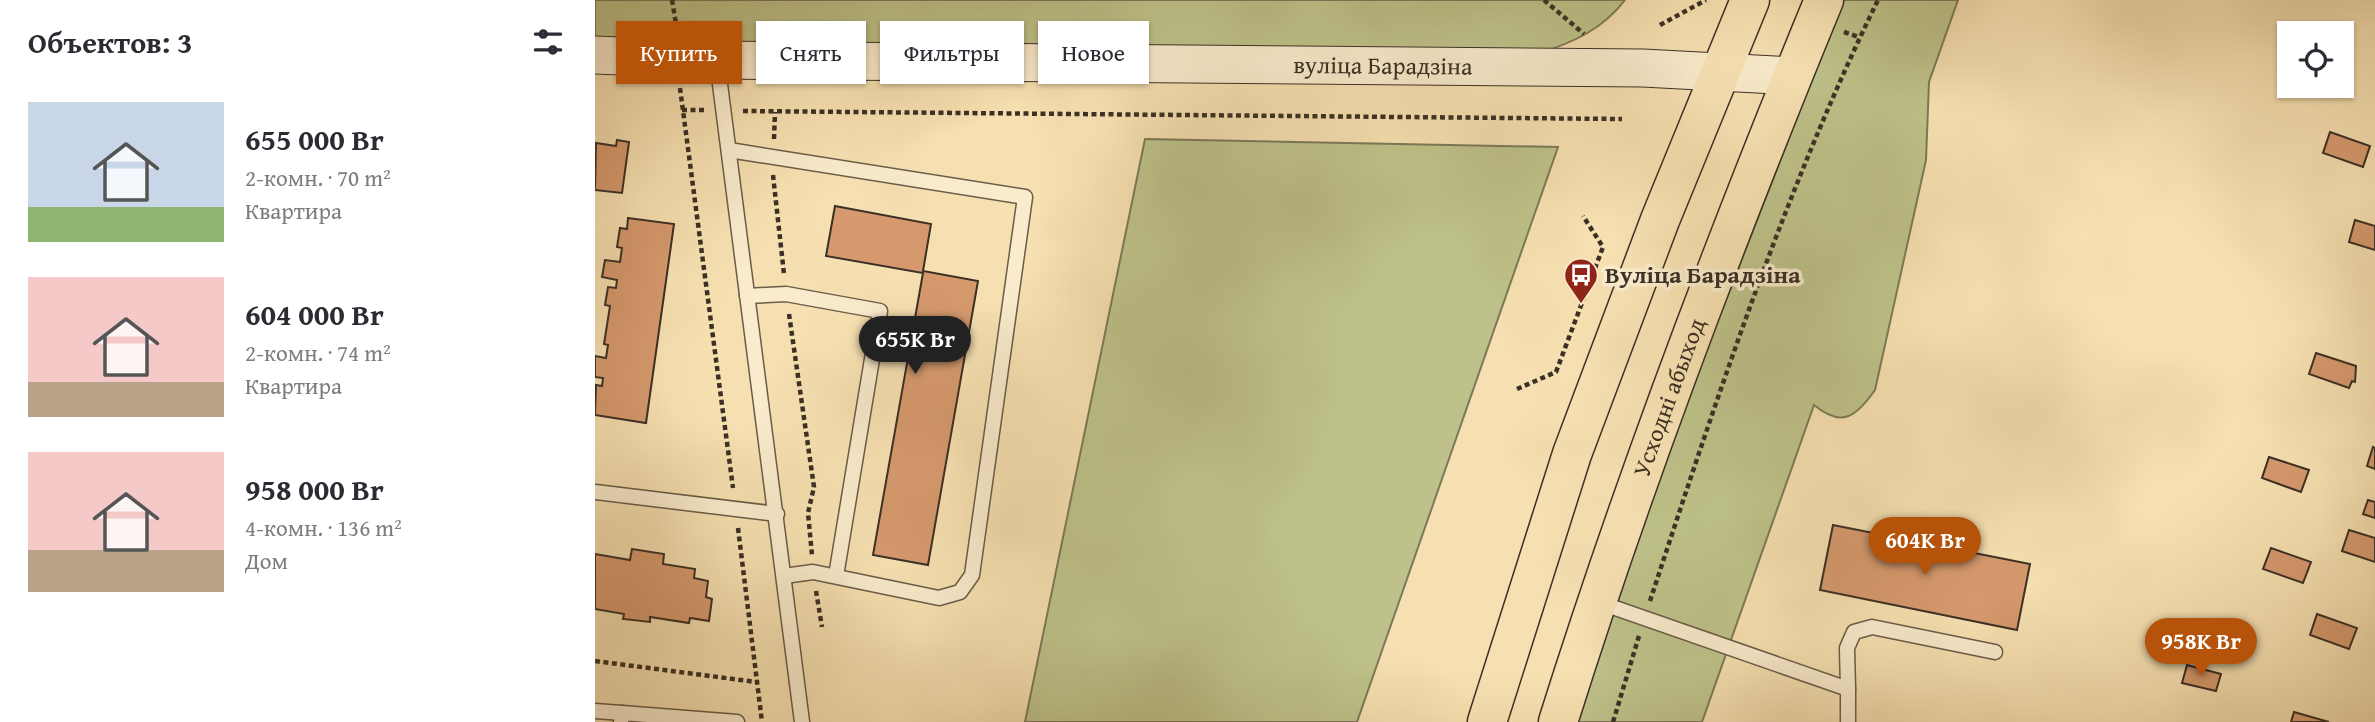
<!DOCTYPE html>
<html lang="ru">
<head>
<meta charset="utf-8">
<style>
	body { margin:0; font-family:"Gentium Book Plus",serif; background:#f7f7f7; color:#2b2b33; height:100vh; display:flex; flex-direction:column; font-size:26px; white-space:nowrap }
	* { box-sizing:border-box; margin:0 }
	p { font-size:23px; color:#7c7c81 }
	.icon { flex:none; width:38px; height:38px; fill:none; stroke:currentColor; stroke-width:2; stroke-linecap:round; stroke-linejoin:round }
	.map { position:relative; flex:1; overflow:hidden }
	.sheet { display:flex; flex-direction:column; background:#fff; width:595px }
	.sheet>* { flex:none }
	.guide { position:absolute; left:21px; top:21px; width:665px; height:63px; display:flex; gap:14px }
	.buttons { position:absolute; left:1682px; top:21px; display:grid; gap:14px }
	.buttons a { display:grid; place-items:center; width:77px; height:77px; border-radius:0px; background:#fff; box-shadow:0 2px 5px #0004; font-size:35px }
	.price { position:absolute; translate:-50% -60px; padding:0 16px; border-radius:24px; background:#b45309; color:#fff; font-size:23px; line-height:46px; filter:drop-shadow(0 2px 4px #0008) }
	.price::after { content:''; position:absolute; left:50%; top:42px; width:21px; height:16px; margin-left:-10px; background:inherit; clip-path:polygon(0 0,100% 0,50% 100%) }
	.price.selected { background:#222; color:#fff }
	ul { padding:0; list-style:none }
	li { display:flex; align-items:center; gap:21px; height:175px; padding:0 28px }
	li span { display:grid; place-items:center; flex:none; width:196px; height:140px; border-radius:0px; color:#555 }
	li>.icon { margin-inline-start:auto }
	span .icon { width:84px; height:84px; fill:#fffc; stroke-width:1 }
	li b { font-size:30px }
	h2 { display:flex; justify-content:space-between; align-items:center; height:84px; padding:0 28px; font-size:30px }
	.chip { padding:0 24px; border-radius:0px; background:#fff; box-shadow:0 2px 5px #0004; font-size:24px; line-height:63px }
	.chip.selected { background:#b45309; color:#fff }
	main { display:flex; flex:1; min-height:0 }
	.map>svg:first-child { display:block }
	.green { fill:#bec28a; stroke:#7c7958; stroke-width:2 }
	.building { fill:#d5996d; stroke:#3b3025; stroke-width:2 }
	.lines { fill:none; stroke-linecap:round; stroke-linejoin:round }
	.lane-casing { stroke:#6a5c48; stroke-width:17 }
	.secondary-casing { stroke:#3b3025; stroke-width:39 }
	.primary-casing { stroke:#3b3025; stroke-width:41 }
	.path { stroke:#3b3025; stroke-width:4.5; stroke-dasharray:5 3.5; stroke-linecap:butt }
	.lane { stroke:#f9ebcc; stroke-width:14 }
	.secondary { stroke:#f9ebcc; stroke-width:37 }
	.primary { stroke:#f6e0b1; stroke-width:38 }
	.labels { text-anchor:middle; stroke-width:7; stroke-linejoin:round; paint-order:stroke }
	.street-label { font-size:24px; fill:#3b3025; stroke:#f9ebcc }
	.poi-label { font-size:24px; font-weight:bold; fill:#3b3025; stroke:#f9ebcc; text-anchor:start }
</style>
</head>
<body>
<main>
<section class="sheet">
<h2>Объектов: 3<svg class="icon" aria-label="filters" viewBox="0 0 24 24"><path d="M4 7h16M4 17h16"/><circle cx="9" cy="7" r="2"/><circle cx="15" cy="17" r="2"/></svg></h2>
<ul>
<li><span style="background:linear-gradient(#c9d6e8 75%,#8fb573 0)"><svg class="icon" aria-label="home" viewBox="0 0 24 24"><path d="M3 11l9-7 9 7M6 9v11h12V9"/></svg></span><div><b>655 000 Br</b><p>2-комн. · 70 m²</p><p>Квартира</p></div></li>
<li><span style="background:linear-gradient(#f6c9c9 75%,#b9a48a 0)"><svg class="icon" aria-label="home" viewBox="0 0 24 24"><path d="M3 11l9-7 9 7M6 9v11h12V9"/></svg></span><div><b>604 000 Br</b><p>2-комн. · 74 m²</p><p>Квартира</p></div></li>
<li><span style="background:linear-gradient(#f6c9c9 70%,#b9a48a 0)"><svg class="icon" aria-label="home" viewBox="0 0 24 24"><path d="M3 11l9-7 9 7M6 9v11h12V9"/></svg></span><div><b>958 000 Br</b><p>4-комн. · 136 m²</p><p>Дом</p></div></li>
</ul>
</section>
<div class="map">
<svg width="1780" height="722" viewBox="0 0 1780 722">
	<rect width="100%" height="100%" fill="#f6e0b1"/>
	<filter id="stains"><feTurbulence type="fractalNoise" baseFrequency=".00286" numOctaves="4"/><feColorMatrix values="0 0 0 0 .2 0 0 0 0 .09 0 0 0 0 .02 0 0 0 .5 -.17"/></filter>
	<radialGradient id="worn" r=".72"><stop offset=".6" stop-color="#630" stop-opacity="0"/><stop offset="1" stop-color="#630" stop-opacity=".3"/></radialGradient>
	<g class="green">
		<path d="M0,0H1030C1008,29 979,42 945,53L0,43Z"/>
		<path d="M1248,0H1363L1334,82L1331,160L1280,390C1261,417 1247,428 1219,405L1107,722H977L1068,461Z"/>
		<polygon points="550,139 963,147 762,722 430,722"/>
	</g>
	<g class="building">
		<polygon points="1735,132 1775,146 1768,167 1728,153"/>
		<polygon points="22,140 34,142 27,193 0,190 1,143 21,146"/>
		<polygon points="240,206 336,224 328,271 383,281 333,565 278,555 328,273 231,256"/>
		<polygon points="33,218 79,224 51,423 0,415 1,385 7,386 8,378 0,377 0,356 11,358 13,345 9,344 15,306 10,305 13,287 21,288 22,280 7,277 10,260 25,262 27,248 22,247 25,228 32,229"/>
		<polygon points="1760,220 1780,226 1780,250 1754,242"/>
		<polygon points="1721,353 1761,366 1760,382 1757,381 1754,388 1714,374"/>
		<polygon points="1778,447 1780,448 1780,469 1772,466"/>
		<polygon points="1674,457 1714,470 1706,492 1667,478"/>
		<polygon points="1773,500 1780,502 1780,518 1768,514"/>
		<polygon points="1238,525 1435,564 1422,630 1225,590"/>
		<polygon points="1754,530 1780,538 1780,562 1747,551"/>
		<polygon points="1676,548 1716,562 1708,583 1668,569"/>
		<polygon points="37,549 69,554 68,564 100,569 99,578 113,581 111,597 117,599 114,621 95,618 94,623 55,617 55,622 28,619 29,614 0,609 0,554 35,560"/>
		<polygon points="1722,614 1762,628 1754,649 1715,635"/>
		<polygon points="1592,665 1626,674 1621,691 1587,683"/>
		<polygon points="1699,712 1734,722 1696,722"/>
	</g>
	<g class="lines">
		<g class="lane-casing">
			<g id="lane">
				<polyline points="122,61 207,722"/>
				<polyline points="134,150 430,197 377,575 365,592 344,598 218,572 189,576"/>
				<polyline points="152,296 191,294 285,311 241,576"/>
				<polyline points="0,492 182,514"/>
				<polyline points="1003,602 1253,689 1253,722"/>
				<polyline points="1253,689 1252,648 1259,632 1277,627 1400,652"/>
				<polyline points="0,711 27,713"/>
				<polyline points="26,722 27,713 142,722"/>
			</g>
		</g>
		<g class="secondary-casing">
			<g id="secondary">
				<path id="s1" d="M0,55L121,60L1048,68L1198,76"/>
			</g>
		</g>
		<g class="primary-casing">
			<g id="primary">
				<polyline points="892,722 977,454 1065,220 1155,0"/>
				<path id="s2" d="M963,722C1040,477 1131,238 1229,0"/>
			</g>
		</g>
		<g class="path">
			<polyline points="77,0 82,30"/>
			<polyline points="949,0 989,34"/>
			<polyline points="1065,25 1111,0"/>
			<polyline points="1249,32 1264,37"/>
			<polyline points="85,88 138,488"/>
			<polyline points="87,110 111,110"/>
			<polyline points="148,111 1027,119"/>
			<polyline points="179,139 180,112"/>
			<polyline points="178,175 189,274"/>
			<polyline points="194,314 219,487 213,513 217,555"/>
			<polyline points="922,389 961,372 1008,247 988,216"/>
			<polyline points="143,528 167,722"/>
			<polyline points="221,591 227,627"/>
			<path d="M1055,601C1121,400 1190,190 1283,0"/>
			<polyline points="0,661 161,682"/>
			<polyline points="1018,722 1044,636"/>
		</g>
		<use href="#lane" class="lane"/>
		<use href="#secondary" class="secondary"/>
		<use href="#primary" class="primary"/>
	</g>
	<defs>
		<g id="bus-pin" transform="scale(1.75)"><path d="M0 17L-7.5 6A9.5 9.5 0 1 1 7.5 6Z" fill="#8f2418" stroke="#f9ebcc"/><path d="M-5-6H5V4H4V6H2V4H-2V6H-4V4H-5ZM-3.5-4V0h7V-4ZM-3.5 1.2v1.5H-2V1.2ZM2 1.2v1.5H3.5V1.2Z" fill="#fff"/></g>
	</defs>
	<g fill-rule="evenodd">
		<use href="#bus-pin" x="986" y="275"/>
	</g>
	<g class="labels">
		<g class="street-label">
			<text dy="8" stroke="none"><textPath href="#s1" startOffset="788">вуліца Барадзіна</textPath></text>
			<text dy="8" stroke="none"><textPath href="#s2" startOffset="343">Усходні абыход</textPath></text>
		</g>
		<g class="poi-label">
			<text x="1010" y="283">Вуліца Барадзіна</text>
		</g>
	</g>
	<rect width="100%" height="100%" filter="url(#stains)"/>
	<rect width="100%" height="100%" fill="url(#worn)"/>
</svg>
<div class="buttons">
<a><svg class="icon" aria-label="locate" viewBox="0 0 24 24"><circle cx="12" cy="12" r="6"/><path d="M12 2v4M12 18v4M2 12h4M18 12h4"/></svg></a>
</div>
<b class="price selected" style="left:320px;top:376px">655K Br</b>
<b class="price" style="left:1330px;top:577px">604K Br</b>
<b class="price" style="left:1606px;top:678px">958K Br</b>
<div class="guide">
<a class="chip selected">Купить</a>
<a class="chip">Снять</a>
<a class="chip">Фильтры</a>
<a class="chip">Новое</a>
</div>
</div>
</main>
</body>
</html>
